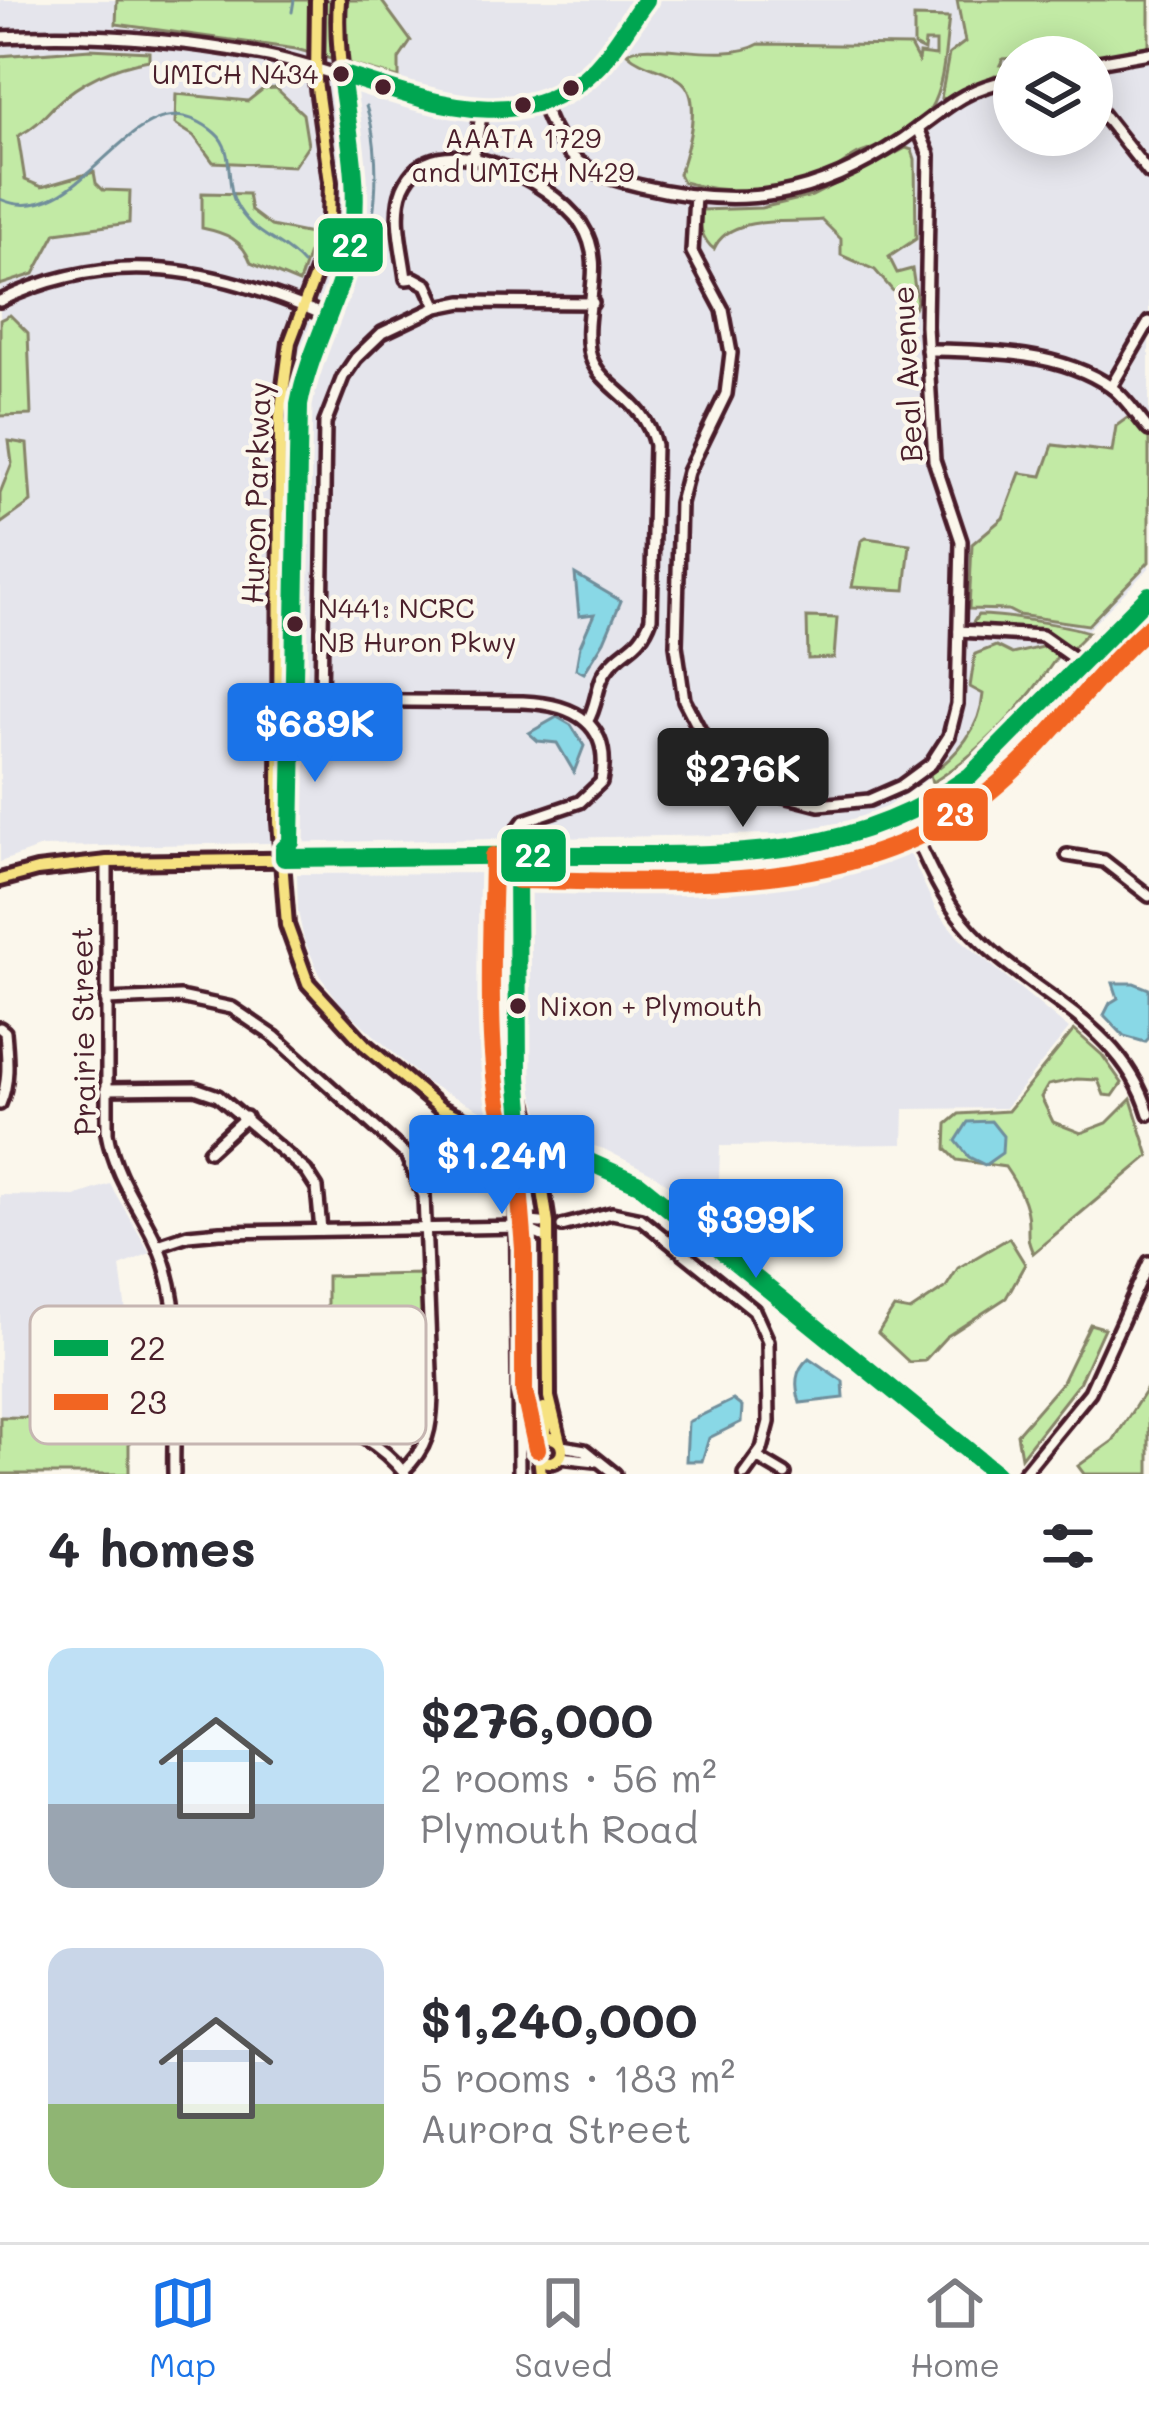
<!DOCTYPE html>
<html lang="en">
<head>
<meta charset="utf-8">
<style>
	body { margin:0; font-family:Mali,sans-serif; background:#f2f2f3; color:#2b2b33; height:100vh; display:flex; flex-direction:column; font-size:45px; white-space:nowrap }
	* { box-sizing:border-box; margin:0 }
	p { font-size:39px; color:#7c7c81 }
	.icon { flex:none; width:66px; height:66px; fill:none; stroke:currentColor; stroke-width:2; stroke-linecap:round; stroke-linejoin:round }
	.map { position:relative; height:1474px; overflow:hidden }
	.panel { display:flex; flex-direction:column; background:#fff; flex:1 }
	.panel>* { flex:none }
	.tools { position:absolute; left:993px; top:36px; display:grid; gap:24px }
	.tools a { display:grid; place-items:center; width:120px; height:120px; border-radius:50%; background:#fff; box-shadow:0 6px 30px #0003; font-size:60px }
	.price { position:absolute; translate:-50% -102px; padding:0 27px; border-radius:12px; background:#1a73e8; color:#fff; font-size:39px; line-height:78px; filter:drop-shadow(0 3px 6px #0008) }
	.price::after { content:''; position:absolute; left:50%; top:72px; width:36px; height:27px; margin-left:-18px; background:inherit; clip-path:polygon(0 0,100% 0,50% 100%) }
	.price.on { background:#222; color:#fff }
	ul { padding:0; list-style:none }
	li { display:flex; align-items:center; gap:36px; height:300px; padding:0 48px }
	li span { display:grid; place-items:center; flex:none; width:336px; height:240px; border-radius:24px; color:#555 }
	li>.icon { margin-inline-start:auto }
	span .icon { width:144px; height:144px; fill:#fffc; stroke-width:1 }
	li b { font-size:51px }
	h2 { display:flex; justify-content:space-between; align-items:center; height:144px; padding:0 48px; font-size:51px }
	.tabs { display:flex; justify-content:space-around; align-items:center; height:168px; border-top:3px solid #e1e1e2; background:#fff; font-size:33px; color:#7c7c81 }
	.tabs a { display:grid; justify-items:center; gap:6px }
	.tabs .on { color:#1a73e8 }
	.map>svg:first-child { display:block }
	.built { fill:#e5e5ec; fill-rule:evenodd }
	.green { fill:#c2eaa5; stroke:#868468; stroke-width:3 }
	.water { fill:#89d8e6; stroke:#708e9b; stroke-width:3 }
	.lines { fill:none; stroke-linecap:round; stroke-linejoin:round }
	.stream { stroke:#708e9b; stroke-width:3 }
	.minor-casing { stroke:#4a1f2b; stroke-width:18 }
	.major-casing { stroke:#4a1f2b; stroke-width:20 }
	.minor { stroke:#fbf7ec; stroke-width:9 }
	.major { stroke:#f6e281; stroke-width:10 }
	.bus-1-casing { stroke:#fbf7ec; stroke-width:27 }
	.bus-2-casing { stroke:#fbf7ec; stroke-width:27 }
	.bus-1 { stroke:#00a651; stroke-width:18 }
	.bus-2 { stroke:#f26522; stroke-width:18 }
	.bus-dot { fill:#4a1f2b; stroke:#fbf7ec; stroke-width:4.5 }
	.labels { text-anchor:middle; stroke-width:9; stroke-linejoin:round; paint-order:stroke }
	.bus-label { font-size:27px; fill:#4a1f2b; stroke:#fbf7ec; text-anchor:start }
	.street-label { font-size:30px; fill:#4a1f2b; stroke:#fbf7ec }
	.key { fill:#fbf7ec; stroke:#c6b6b2; stroke-width:3 }
	.key-label { font-size:33px; fill:#4a1f2b }
	.line-badge { stroke:#fbf7ec; stroke-width:4.5 }
	.badge-label { font-size:33px; text-anchor:middle; font-weight:bold; fill:#fff }
</style>
</head>
<body>
<div class="map">
<svg width="1149" height="1474" viewBox="0 0 1149 1474">
	<rect width="100%" height="100%" fill="#fbf7ec"/>
	<filter id="ink" filterUnits="userSpaceOnUse"><feTurbulence type="fractalNoise" baseFrequency=".00833" numOctaves="2"/><feDisplacementMap in="SourceGraphic" scale="24" xChannelSelector="R" yChannelSelector="G"/><feConvolveMatrix kernelMatrix="1 2 1 2 8 2 1 2 1" color-interpolation-filters="sRGB"/></filter>
	<g filter="url(#ink)">
		<g class="built">
			<path d="M0,0H1149V568L968,751L873,816L779,834L41,847L0,862ZM1014,57H1092V135H1014Z"/>
			<polygon points="904,841 936,910 959,938 1069,1029 1005,1108 904,1109 903,1144 720,1146 719,1180 701,1209 655,1175 604,1149 553,1133 543,1124 524,1064 523,876 780,871 849,859"/>
			<polygon points="504,873 512,935 512,1081 517,1113 508,1124 427,1083 344,1008 322,979 304,940 298,912 297,874"/>
			<polygon points="110,1184 150,1253 120,1266 127,1320 129,1419 0,1417 0,1195 75,1196"/>
		</g>
		<g class="green">
			<polygon points="117,0 381,0 411,41 399,59 399,78 296,49 116,24"/>
			<path d="M957,0H1149V47C1117,51 1067,70 1038,52L1027,57L1003,59L1000,65L1010,66L1013,73L1003,78L995,75L948,99L941,98L949,54L965,42Z"/>
			<path d="M914,17L949,18C945,46 945,85 930,109C914,134 887,143 861,153C846,159 836,172 821,177C778,192 727,195 683,182L679,174C687,151 704,96 680,80C664,68 642,67 627,53C647,38 723,65 759,44L910,46L918,61L919,54L936,56V42H925L924,51L914,46Z"/>
			<path d="M90,49L149,52V60C113,66 82,80 55,105C43,118 34,128 18,136L25,180L42,187L94,172L96,183L103,190L130,191L129,223L56,233L34,274L0,285V56Z"/>
			<polygon points="276,88 303,114 308,145 294,166 213,162 194,136 175,124 176,94 248,101 263,89"/>
			<path d="M906,148L912,150L915,159L916,239L889,257L897,273L912,269L917,301L914,308L905,305L875,270L841,255V239L822,220C790,224 729,213 714,249C703,241 697,223 701,210L761,208L812,196Z"/>
			<path d="M202,193L248,194L251,211L271,226L315,235L299,283L251,263C242,239 226,233 202,228Z"/>
			<polygon points="10,315 28,333 31,415 0,416 0,320"/>
			<polygon points="1130,416 1149,438 1149,562 1088,625 1018,615 1008,610 969,609 972,544 1003,518 1020,473 1042,476 1053,445 1112,452 1116,426"/>
			<polygon points="9,441 27,444 31,502 0,524 0,493 12,463"/>
			<polygon points="866,538 910,544 905,590 852,587 861,541"/>
			<path d="M978,615C1001,615 1068,625 1088,632L1072,648L1039,631L971,626Z"/>
			<polygon points="807,617 837,618 834,658 808,659"/>
			<path d="M996,646L1012,654L1046,646L1059,654C1025,705 984,750 932,783L930,774C957,756 981,727 983,694L970,687L975,654Z"/>
			<path d="M1074,1030L1102,1055L1122,1083L1113,1096L1104,1095L1098,1080L1077,1079L1048,1085L1041,1097L1053,1122L1081,1133L1107,1123L1131,1099L1149,1156L1033,1253C1027,1240 1028,1237 1028,1224C1028,1203 1016,1183 1005,1167L957,1160L946,1149L947,1124L959,1114L1008,1111Z"/>
			<polygon points="1009,1238 1025,1264 1006,1298 946,1337 924,1361 909,1362 878,1333 894,1308 910,1311 946,1287 958,1268"/>
			<polygon points="422,1274 422,1367 327,1369 326,1353 295,1332 296,1329 327,1348 327,1276"/>
			<polygon points="1090,1324 1104,1328 1079,1383 1021,1457 1017,1434 1062,1382"/>
			<polygon points="1149,1385 1149,1474 1084,1474 1078,1466 1113,1441"/>
			<polygon points="0,1417 129,1419 129,1474 0,1474"/>
		</g>
		<g class="water">
			<polygon points="575,574 621,601 604,641 584,673 576,669 580,646 594,614 579,616"/>
			<polygon points="557,717 571,725 584,746 574,772 557,743 538,741 529,733"/>
			<polygon points="1113,983 1134,983 1149,989 1149,1038 1145,1042 1124,1036 1104,1015 1110,1003 1118,998"/>
			<polygon points="991,1121 1003,1136 1002,1153 985,1165 969,1157 956,1141 968,1122"/>
			<path d="M809,1358L843,1381L844,1398L800,1403C795,1385 794,1371 809,1358Z"/>
			<polygon points="733,1400 742,1407 741,1422 709,1438 702,1461 686,1461 688,1422"/>
		</g>
		<g class="lines">
			<g class="stream">
				<polyline points="292,12 294,0"/>
				<path d="M0,199C86,237 133,63 215,133C235,150 225,181 235,202C252,237 282,239 303,264"/>
				<path d="M349,281C380,242 382,151 366,106"/>
			</g>
			<g class="minor-casing">
				<g id="minor">
					<path d="M0,37C89,32 176,39 263,55C345,70 468,134 546,103C595,83 614,37 646,0"/>
					<polyline points="1092,63 1149,53"/>
					<polyline points="1092,101 1149,173"/>
					<path d="M542,104C562,160 585,173 641,186C743,210 816,198 903,139C946,109 959,90 1014,79"/>
					<polyline points="473,157 482,112"/>
					<polyline points="695,195 692,252 723,310 731,353 726,394 688,472 680,503 676,645 684,700 710,750 761,790 819,805 869,800 901,786 931,764 949,736 957,704 961,541 934,460 926,326 929,155 918,128"/>
					<path d="M0,301C113,246 216,268 326,316"/>
					<polyline points="437,307 462,302 593,303"/>
					<path d="M927,350C987,351 1060,351 1111,387C1126,398 1137,416 1149,430"/>
					<polyline points="1111,387 1149,322"/>
					<polyline points="959,631 1042,636 1079,662"/>
					<path d="M293,700L523,702C574,704 613,724 601,782L580,802L524,821L518,829L517,856"/>
					<path d="M321,700L325,423L343,377L356,358L382,333L437,307L427,285L414,278L406,279C403,252 392,215 403,188C434,117 551,181 581,224C608,265 582,307 589,350C596,389 643,394 655,445L651,618C640,649 625,646 608,668C596,682 598,705 587,722"/>
					<path d="M906,816C923,852 938,892 964,923C1022,993 1121,1019 1149,1114"/>
					<polyline points="1067,855 1104,861 1149,896"/>
					<path d="M107,862V1133C117,1189 152,1219 166,1269C185,1333 172,1408 174,1474"/>
					<path d="M106,1000L180,997L232,1008L275,1037L406,1155L424,1196L432,1396C431,1428 428,1448 403,1471"/>
					<path d="M0,1028L5,1032C7,1056 10,1081 0,1104"/>
					<polyline points="106,1089 195,1088 218,1096 306,1171 317,1188 321,1230"/>
					<polyline points="542,1140 619,1173 659,1198 997,1474"/>
					<polyline points="209,1151 246,1117"/>
					<polyline points="516,1158 519,1474"/>
					<polyline points="541,1223 530,1222 522,1227 542,1236"/>
					<polyline points="562,1226 612,1213 641,1219 754,1310 768,1341 769,1422 762,1449 744,1474"/>
					<polyline points="158,1245 188,1235 220,1232 522,1227"/>
					<polyline points="173,1322 276,1324"/>
					<path d="M175,1419C259,1415 346,1400 405,1474"/>
					<polyline points="562,1446 585,1450 615,1474"/>
					<polyline points="560,1457 596,1461"/>
					<polyline points="758,1458 785,1474"/>
					<polyline points="1023,1474 1090,1392 1149,1262"/>
				</g>
			</g>
			<g class="major-casing">
				<g id="major">
					<polyline points="317,0 316,81 330,182 329,220 319,265 290,342 280,416 279,822 287,925 308,983 365,1045 440,1108 507,1140 528,1154"/>
					<path d="M284,849L291,842L299,405C307,342 346,291 354,229C363,153 333,77 339,0"/>
					<polyline points="517,856 518,1077 531,1129"/>
					<path d="M0,880L37,870L107,862L715,854C826,850 919,831 1001,748C1050,697 1094,640 1149,595"/>
					<polyline points="537,1152 548,1223 549,1397 560,1442"/>
					<circle cx="550" cy="1450" r="12"/>
					<polyline points="542,1440 547,1427 544,1408"/>
					<polyline points="539,1456 541,1474"/>
				</g>
			</g>
			<use href="#minor" class="minor"/>
			<use href="#major" class="major"/>
			<g class="bus-1-casing">
				<g id="bus-1">
					<path d="M646,0C629,22 616,48 596,68C523,140 425,100 341,74C348,133 363,194 349,253C337,305 309,351 299,405L291,842L284,849V858C378,857 472,856 567,855C715,854 842,866 970,776L1149,595"/>
					<polyline points="517,856 518,1077 523,1130 517,1137 518,1149 528,1154 539,1150 565,1151 639,1184 997,1474"/>
				</g>
			</g>
			<g class="bus-2-casing">
				<g id="bus-2">
					<path d="M493,856C493,918 480,1105 516,1148L524,1249V1391L537,1449"/>
					<path d="M517,880C678,881 857,900 990,791C1049,743 1092,677 1149,627"/>
				</g>
			</g>
			<use href="#bus-1" class="bus-1"/>
			<use href="#bus-2" class="bus-2"/>
		</g>
	</g>
	<g class="bus-dot">
		<circle cx="341" cy="74" r="10"/>
		<circle cx="383" cy="87" r="10"/>
		<circle cx="571" cy="88" r="10"/>
		<circle cx="523" cy="105" r="10"/>
		<circle cx="295" cy="624" r="10"/>
		<circle cx="518" cy="1006" r="10"/>
	</g>
	<g class="labels">
		<g class="bus-label">
			<text x="318" y="84" text-anchor="end">UMICH N434</text>
			<text x="523" y="148" text-anchor="middle">AAATA 1729<tspan x="523" dy="34">and UMICH N429</tspan></text>
			<text x="318" y="618">N441: NCRC<tspan x="318" dy="34">NB Huron Pkwy</tspan></text>
			<text x="540" y="1016">Nixon + Plymouth</text>
		</g>
		<g class="street-label">
			<text transform="translate(908 374) rotate(-93)" y="10">Beal Avenue</text>
			<text transform="translate(257 493) rotate(-88)" y="10">Huron Parkway</text>
			<text transform="translate(84 1031) rotate(-91)" y="10">Prairie Street</text>
		</g>
	</g>
	<rect x="30" y="1306" width="396" height="138" rx="18" class="key"/>
	<rect x="54" y="1340" width="54" height="16" fill="#00a651"/>
	<rect x="54" y="1394" width="54" height="16" fill="#f26522"/>
	<g class="key-label">
		<text x="129" y="1360">22</text>
		<text x="129" y="1414">23</text>
	</g>
	<g class="line-badge">
		<rect x="316" y="216" width="69" height="58" rx="12" fill="#00a651"/>
		<rect x="921" y="786" width="69" height="57" rx="12" fill="#f26522"/>
		<rect x="499" y="827" width="69" height="57" rx="12" fill="#00a651"/>
	</g>
	<g class="badge-label">
		<text x="350" y="257">22</text>
		<text x="955" y="826">23</text>
		<text x="533" y="867">22</text>
	</g>
</svg>
<div class="tools">
<a><svg class="icon" aria-label="layers" viewBox="0 0 24 24"><path d="M12 4l9 5-9 5-9-5zM3 14l9 5 9-5"/></svg></a>
</div>
<b class="price" style="left:315px;top:785px">$689K</b>
<b class="price on" style="left:743px;top:830px">$276K</b>
<b class="price" style="left:502px;top:1217px">$1.24M</b>
<b class="price" style="left:756px;top:1281px">$399K</b>
</div>
<section class="panel">
<h2>4 homes<svg class="icon" aria-label="filters" viewBox="0 0 24 24"><path d="M4 7h16M4 17h16"/><circle cx="9" cy="7" r="2"/><circle cx="15" cy="17" r="2"/></svg></h2>
<ul>
<li><span style="background:linear-gradient(#bfe0f5 65%,#9aa5b1 0)"><svg class="icon" aria-label="home" viewBox="0 0 24 24"><path d="M3 11l9-7 9 7M6 9v11h12V9"/></svg></span><div><b>$276,000</b><p>2 rooms · 56 m²</p><p>Plymouth Road</p></div></li>
<li><span style="background:linear-gradient(#c9d6e8 65%,#8fb573 0)"><svg class="icon" aria-label="home" viewBox="0 0 24 24"><path d="M3 11l9-7 9 7M6 9v11h12V9"/></svg></span><div><b>$1,240,000</b><p>5 rooms · 183 m²</p><p>Aurora Street</p></div></li>
</ul>
</section>
<nav class="tabs">
<a class="on"><svg class="icon" aria-label="map" viewBox="0 0 24 24"><path d="M3 6l6-2 6 2 6-2v14l-6 2-6-2-6 2zM9 4v14M15 6v14"/></svg>Map</a>
<a><svg class="icon" aria-label="saved" viewBox="0 0 24 24"><path d="M7 4h10v16l-5-4-5 4z"/></svg>Saved</a>
<a><svg class="icon" aria-label="home" viewBox="0 0 24 24"><path d="M3 11l9-7 9 7M6 9v11h12V9"/></svg>Home</a>
</nav>
</body>
</html>
